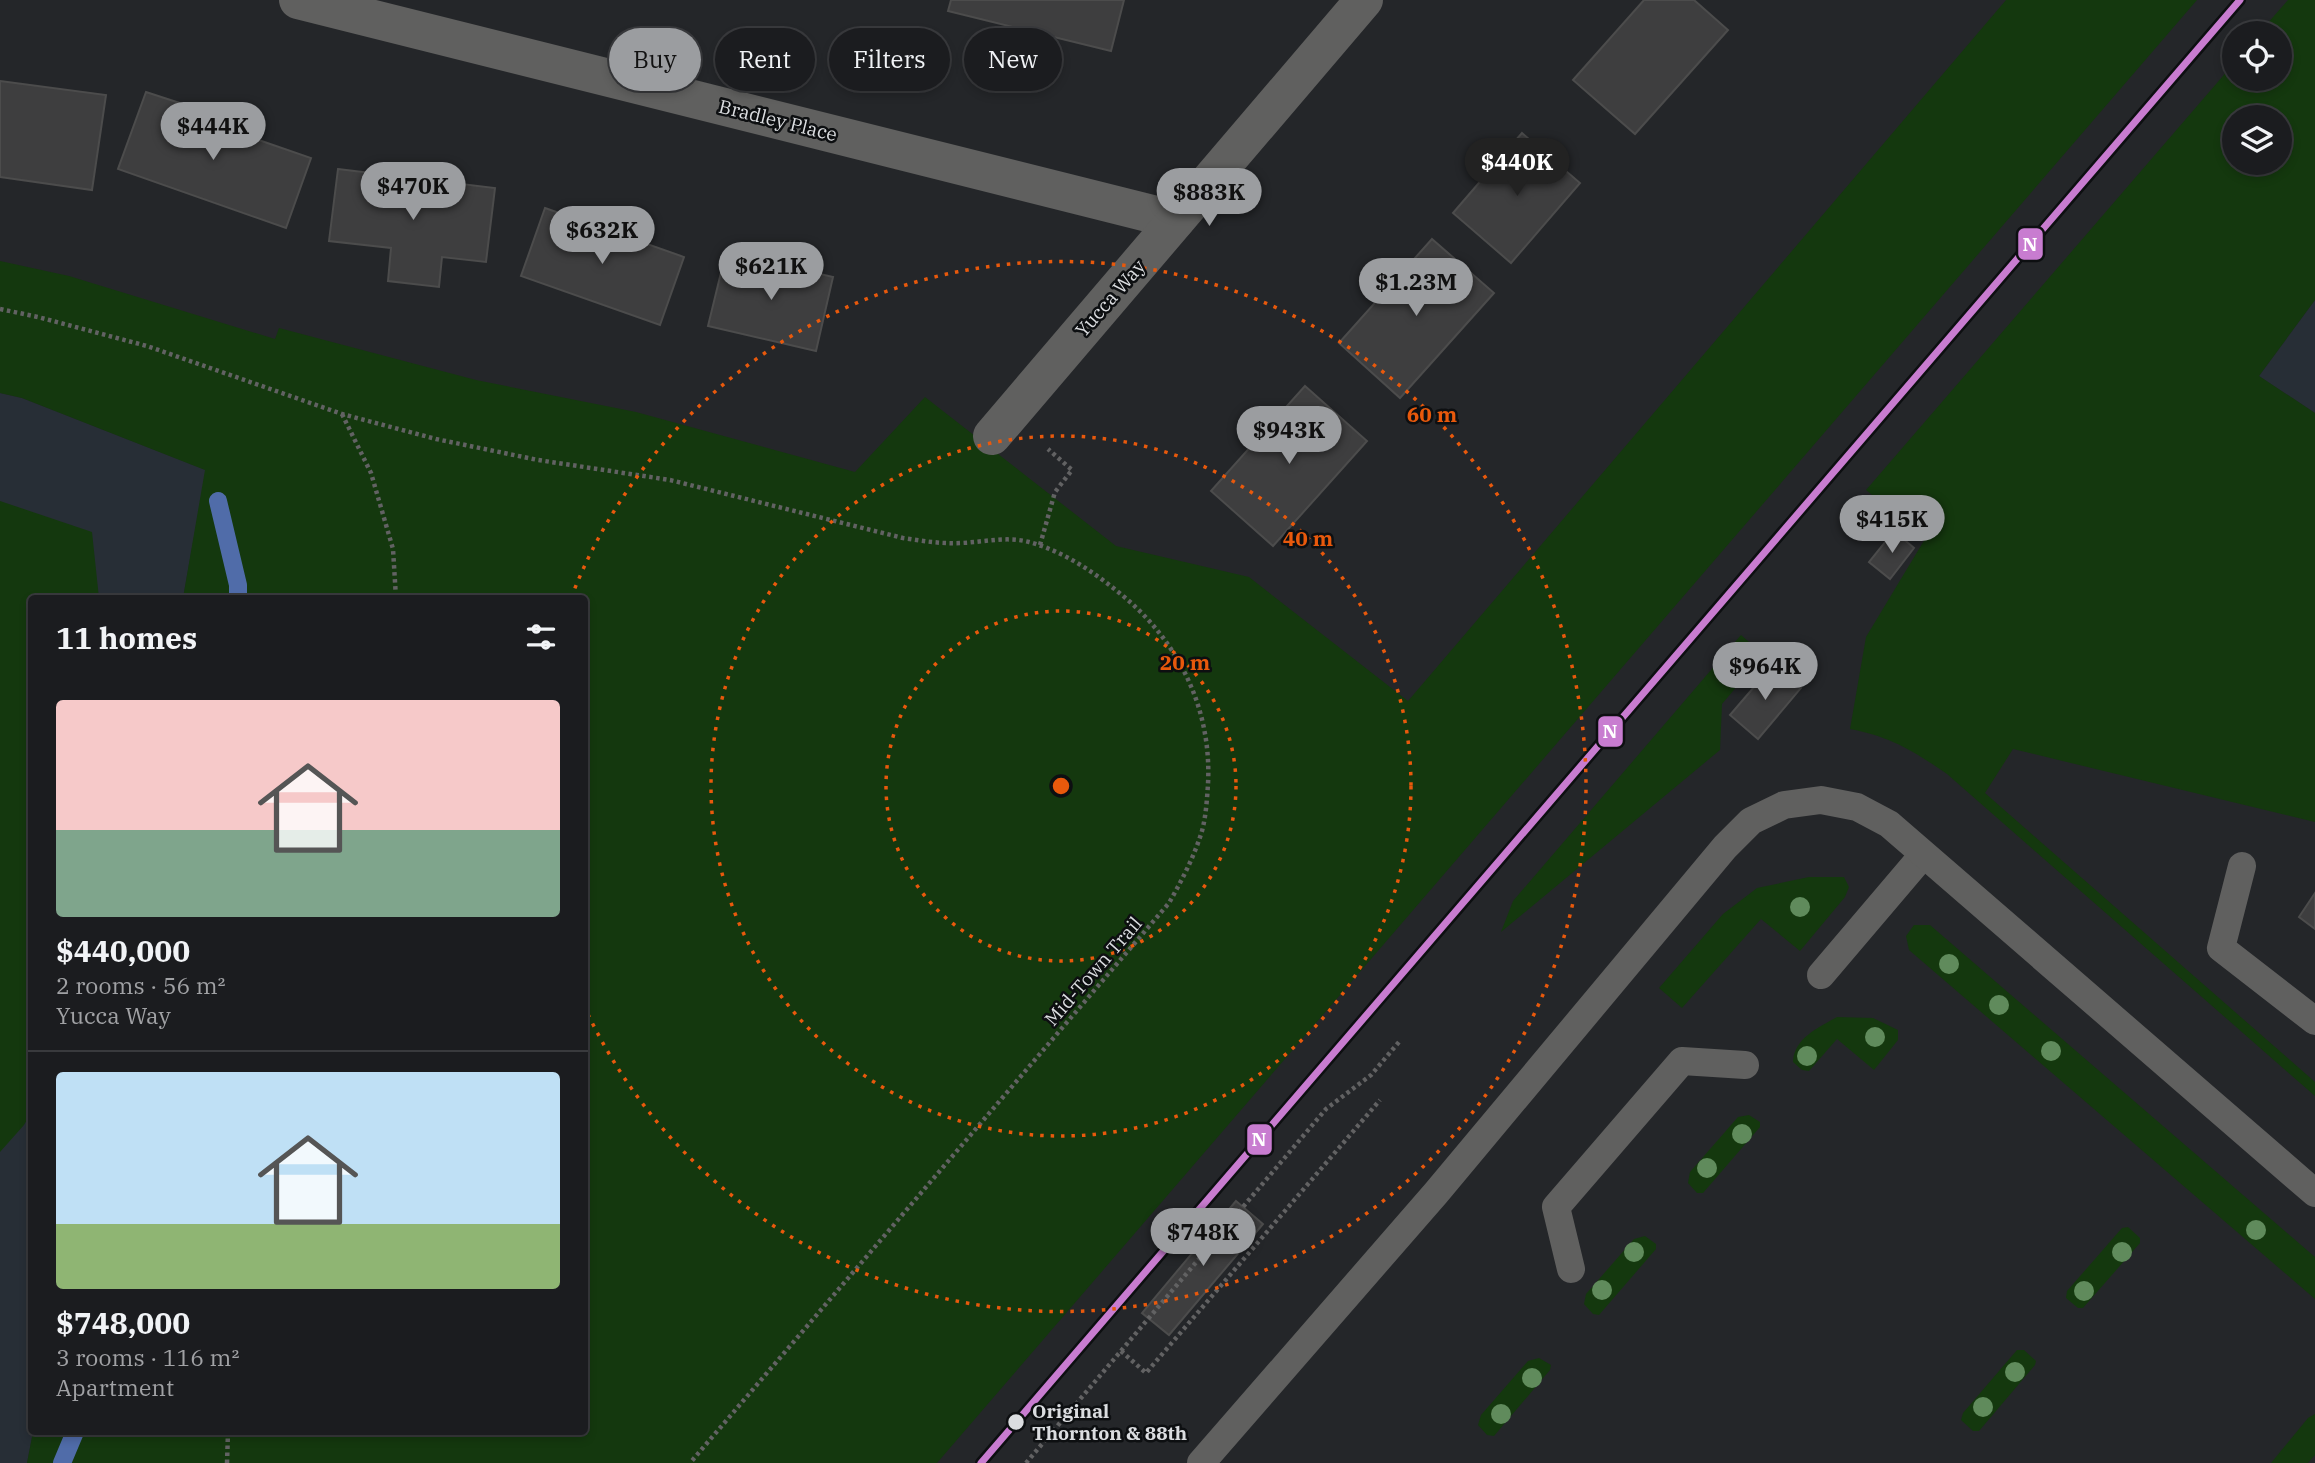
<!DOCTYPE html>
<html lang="en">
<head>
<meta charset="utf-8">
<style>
	body { margin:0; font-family:"IBM Plex Serif",serif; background:#242528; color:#f1f3f6; height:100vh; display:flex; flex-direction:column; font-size:26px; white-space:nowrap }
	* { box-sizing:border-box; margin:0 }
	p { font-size:23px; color:#a0a1a4 }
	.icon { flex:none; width:38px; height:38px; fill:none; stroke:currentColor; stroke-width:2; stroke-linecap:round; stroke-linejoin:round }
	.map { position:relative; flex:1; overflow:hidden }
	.panel { position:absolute; left:28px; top:595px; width:560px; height:840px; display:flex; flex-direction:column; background:#1b1c1f; border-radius:7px; box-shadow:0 4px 10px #0003,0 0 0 2px #393a3d }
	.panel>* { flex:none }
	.guide { position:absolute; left:609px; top:28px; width:665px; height:63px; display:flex; gap:14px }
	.controls { position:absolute; left:2222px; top:21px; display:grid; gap:14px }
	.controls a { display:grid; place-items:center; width:70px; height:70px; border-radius:50%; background:#1b1c1f; box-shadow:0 4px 10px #0003,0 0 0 2px #393a3d; font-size:35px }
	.price { position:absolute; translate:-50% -60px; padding:0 16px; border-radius:24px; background:#9b9da0; color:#111; font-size:23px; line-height:46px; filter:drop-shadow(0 2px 4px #0008) }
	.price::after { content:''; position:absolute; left:50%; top:42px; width:21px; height:16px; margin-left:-10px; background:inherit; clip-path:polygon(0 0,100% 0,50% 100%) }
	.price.on { background:#222; color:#fff }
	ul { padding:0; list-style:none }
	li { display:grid; align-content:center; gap:14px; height:371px; padding:0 28px }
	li+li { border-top:2px solid #393a3d }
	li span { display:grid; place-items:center; height:217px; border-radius:7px; color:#555 }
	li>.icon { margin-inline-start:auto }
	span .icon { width:126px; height:126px; fill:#fffc; stroke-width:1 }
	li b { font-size:30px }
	h2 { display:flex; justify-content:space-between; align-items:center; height:84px; padding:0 28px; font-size:30px }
	.tag { padding:0 24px; border-radius:32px; background:#1b1c1f; box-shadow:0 4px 10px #0003,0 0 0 2px #393a3d; font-size:24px; line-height:63px }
	.tag.on { background:#9b9da0; color:#111 }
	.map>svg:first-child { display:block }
	.built { fill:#272e36 }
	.green { fill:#14380e; fill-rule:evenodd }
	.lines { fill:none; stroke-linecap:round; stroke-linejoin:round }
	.stream { stroke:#506ca9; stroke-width:18 }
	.building { fill:#3e3e3f; stroke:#4c4c4c; stroke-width:2 }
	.path { stroke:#626263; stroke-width:4.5; stroke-dasharray:3.5 3.5; stroke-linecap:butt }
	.service { stroke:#60605f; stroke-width:28 }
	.minor { stroke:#60605f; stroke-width:38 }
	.rail-1-casing { stroke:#0d0f11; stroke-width:12 }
	.rail-1 { stroke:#c87cd0; stroke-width:7 }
	.tree { fill:#608b5c }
	.ring { fill:none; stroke:#e8590c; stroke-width:3.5; stroke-dasharray:3.5 7 }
	.stop-dot { fill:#dbdde0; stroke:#0d0f11; stroke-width:2.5 }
	.labels { text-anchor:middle; stroke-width:5; stroke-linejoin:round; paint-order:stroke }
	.street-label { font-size:19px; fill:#dbdde0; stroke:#0d0f11 }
	.stop-label { font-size:19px; font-weight:bold; fill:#dbdde0; stroke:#0d0f11; text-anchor:start }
	.centre { fill:#e8590c; stroke:#0d0f11; stroke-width:3.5 }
	.ring-label { font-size:21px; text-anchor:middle; font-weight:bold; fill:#e8590c; stroke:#0d0f11; stroke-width:5; stroke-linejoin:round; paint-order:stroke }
	.line-badge { stroke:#0d0f11; stroke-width:2.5 }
	.badge-label { font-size:19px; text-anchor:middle; font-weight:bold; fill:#fff }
</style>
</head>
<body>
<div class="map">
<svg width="2315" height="1463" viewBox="0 0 2315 1463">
	<rect width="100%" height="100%" fill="#242629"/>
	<g class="built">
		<polygon points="2315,300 2315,413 2259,376"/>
		<polygon points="0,393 22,398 206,470 183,598 32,598 33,1432 27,1463 0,1463"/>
	</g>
	<g class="green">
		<polygon points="2006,0 2197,0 937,1463 27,1463 33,1432 584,1432 584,598 183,598 205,470 22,398 0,393 0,261 69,276 275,339 279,328 476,380 636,412 855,472 925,397 1116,546 1249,577 1408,701"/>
		<path d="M2288,0H2315V300L2259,376L2315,413V822L2013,749L1985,793L2315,1082V1096L1947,774C1912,750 1891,737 1850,729L1866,637L1925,539L1866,490L2235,62V79H2280V33H2259ZM2235,117H2280V163H2235Z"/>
		<polygon points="0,501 92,532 99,598 32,598 31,1113 24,1125 0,1152"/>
		<polygon points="1741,635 1756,648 1760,659 1722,704 1720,750 1501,932 1513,901"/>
		<polygon points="1809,877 1844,877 1849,887 1845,897 1800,951 1761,919 1682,1008 1659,988 1723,914 1757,888"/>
		<polygon points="1914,925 1930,925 2315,1257 2315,1299 1909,950 1906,936"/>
		<path d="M1837,1017L1873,1018L1898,1030V1040L1874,1070L1837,1039L1809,1071L1802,1070L1793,1062C1794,1038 1818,1028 1837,1017Z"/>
		<polygon points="1749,1115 1760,1122 1760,1127 1703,1193 1697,1193 1688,1183 1690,1172 1738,1117"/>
		<polygon points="2128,1227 2140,1238 2140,1243 2083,1308 2078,1308 2066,1298 2067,1291 2122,1228"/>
		<polygon points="1645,1236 1656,1244 1656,1249 1599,1315 1593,1314 1584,1304 1586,1294 1634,1239"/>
		<polygon points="2017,1350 2024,1350 2036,1361 2035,1365 1979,1431 1973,1431 1961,1420 1963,1413"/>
		<polygon points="1539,1358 1551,1365 1550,1370 1494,1436 1487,1435 1478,1425 1481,1415 1528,1361"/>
		<polygon points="2315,1414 2315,1455 2308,1463 2271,1463 2308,1418"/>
	</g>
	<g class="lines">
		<g class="stream">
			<polyline points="218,501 238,585 238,598"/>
			<polyline points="62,1463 75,1432"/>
		</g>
	</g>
	<g class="building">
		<polygon points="951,0 1124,0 1111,51 948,11"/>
		<polygon points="1644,0 1694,0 1728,30 1635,134 1573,80"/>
		<polygon points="0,81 106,95 92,190 0,177"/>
		<polygon points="146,92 201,110 198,119 311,158 286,228 118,169"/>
		<polygon points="1522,133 1580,183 1511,263 1453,213"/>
		<polygon points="338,169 495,188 486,262 442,257 439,287 388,281 391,248 329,241"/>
		<polygon points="545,208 684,257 660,325 521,276"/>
		<polygon points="1432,239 1494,293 1400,398 1339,343"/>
		<polygon points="726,252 833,277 816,351 708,326"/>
		<polygon points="1305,386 1367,441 1273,546 1211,491"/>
		<polygon points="1894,531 1914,548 1890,579 1869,562"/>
		<polygon points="1773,665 1801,688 1758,739 1730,715"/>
		<polygon points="2315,893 2315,929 2299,917"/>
		<polygon points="1236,1201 1263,1224 1169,1335 1142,1313"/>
	</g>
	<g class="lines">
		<g class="path">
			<path d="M0,309L38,317L147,346L342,414L436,439L538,460L670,480L903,538C923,541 941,544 961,543C985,542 1006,536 1029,542C1062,551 1091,570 1117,591C1177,638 1212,707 1208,784C1207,799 1206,816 1202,831C1194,857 1182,880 1169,903L690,1463"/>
			<polyline points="342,414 371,473 393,549 396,598"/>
			<polyline points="1040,545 1055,492 1072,470 1048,449"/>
			<polyline points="1121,1351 1146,1373 1380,1100"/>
			<polyline points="227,1463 228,1432"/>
			<polyline points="1026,1463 1326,1109 1371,1075 1399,1042"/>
		</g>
		<g class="service">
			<polyline points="2242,866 2221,948 2315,1021"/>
			<polyline points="1821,975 1923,855"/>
			<polyline points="1571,1269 1556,1207 1682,1061 1745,1065"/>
			<polyline points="1201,1463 1436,1193 1725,847 1751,821 1784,805 1821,800 1857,807 1889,824 2315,1193"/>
		</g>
		<g class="minor">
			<polyline points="298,0 1176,220"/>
			<polyline points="992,436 1364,0"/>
		</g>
		<g class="rail-1-casing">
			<polyline id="rail-1" points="981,1463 2240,0"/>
		</g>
		<use href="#rail-1" class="rail-1"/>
	</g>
	<g class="tree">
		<circle cx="1800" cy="907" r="10"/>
		<circle cx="1949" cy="964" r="10"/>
		<circle cx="1999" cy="1005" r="10"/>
		<circle cx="1875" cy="1037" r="10"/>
		<circle cx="2051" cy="1051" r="10"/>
		<circle cx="1807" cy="1056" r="10"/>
		<circle cx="1742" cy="1134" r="10"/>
		<circle cx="1707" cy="1168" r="10"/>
		<circle cx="2256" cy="1230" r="10"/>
		<circle cx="1634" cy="1252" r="10"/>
		<circle cx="2122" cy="1252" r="10"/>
		<circle cx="1602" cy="1290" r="10"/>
		<circle cx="2084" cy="1291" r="10"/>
		<circle cx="2015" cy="1372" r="10"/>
		<circle cx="1532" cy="1378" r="10"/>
		<circle cx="1983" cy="1407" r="10"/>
		<circle cx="1501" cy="1414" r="10"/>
	</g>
	<g class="ring">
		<circle cx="1061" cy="786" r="175"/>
		<circle cx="1061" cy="786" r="350"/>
		<path d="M571 598A525 525 0 1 1 585 1008"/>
	</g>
	<circle class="stop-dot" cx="1016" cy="1422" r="9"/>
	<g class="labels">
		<g class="street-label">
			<text transform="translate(778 120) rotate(14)" y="7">Bradley Place</text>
			<text transform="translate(1110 298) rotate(-49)" y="7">Yucca Way</text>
			<text transform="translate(1093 971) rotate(-49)" y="7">Mid-Town Trail</text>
		</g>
		<g class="stop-label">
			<text x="1032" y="1418">Original<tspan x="1032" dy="22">Thornton &amp; 88th</tspan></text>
		</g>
	</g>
	<circle cx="1061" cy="786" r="10" class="centre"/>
	<g class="ring-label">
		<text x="1432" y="422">60 m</text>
		<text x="1308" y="546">40 m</text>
		<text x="1185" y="670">20 m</text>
	</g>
	<g class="line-badge">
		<rect x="2017" y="227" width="27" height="34" rx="7" fill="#c87cd0"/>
		<rect x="1597" y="715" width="27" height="33" rx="7" fill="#c87cd0"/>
		<rect x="1246" y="1123" width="27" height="33" rx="7" fill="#c87cd0"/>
	</g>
	<g class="badge-label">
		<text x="2030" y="251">N</text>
		<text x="1610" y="738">N</text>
		<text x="1259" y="1146">N</text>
	</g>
</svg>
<div class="controls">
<a><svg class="icon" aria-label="locate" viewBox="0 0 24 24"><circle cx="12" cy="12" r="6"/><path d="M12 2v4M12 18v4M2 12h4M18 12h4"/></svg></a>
<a><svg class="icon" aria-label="layers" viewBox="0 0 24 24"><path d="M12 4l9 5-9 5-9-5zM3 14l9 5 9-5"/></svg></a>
</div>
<b class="price" style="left:213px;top:162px">$444K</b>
<b class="price on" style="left:1517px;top:198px">$440K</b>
<b class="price" style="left:413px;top:222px">$470K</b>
<b class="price" style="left:1209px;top:228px">$883K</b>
<b class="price" style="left:602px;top:266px">$632K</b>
<b class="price" style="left:771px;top:302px">$621K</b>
<b class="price" style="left:1416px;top:318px">$1.23M</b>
<b class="price" style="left:1289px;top:466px">$943K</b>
<b class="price" style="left:1892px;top:555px">$415K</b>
<b class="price" style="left:1765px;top:702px">$964K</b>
<b class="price" style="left:1203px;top:1268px">$748K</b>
<div class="guide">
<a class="tag on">Buy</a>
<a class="tag">Rent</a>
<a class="tag">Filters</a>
<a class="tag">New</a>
</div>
<section class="panel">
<h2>11 homes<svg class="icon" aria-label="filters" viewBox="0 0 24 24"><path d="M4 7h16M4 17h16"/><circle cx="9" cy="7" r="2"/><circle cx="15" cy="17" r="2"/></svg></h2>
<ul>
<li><span style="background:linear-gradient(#f6c9c9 60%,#7fa58c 0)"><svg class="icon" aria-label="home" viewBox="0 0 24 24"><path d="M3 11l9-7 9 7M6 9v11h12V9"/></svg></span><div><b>$440,000</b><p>2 rooms · 56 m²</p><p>Yucca Way</p></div></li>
<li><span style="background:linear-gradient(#bfe0f5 70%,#8fb573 0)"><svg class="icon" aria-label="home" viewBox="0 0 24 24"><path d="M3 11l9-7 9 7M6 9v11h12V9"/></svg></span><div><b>$748,000</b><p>3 rooms · 116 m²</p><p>Apartment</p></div></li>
</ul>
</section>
</div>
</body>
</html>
